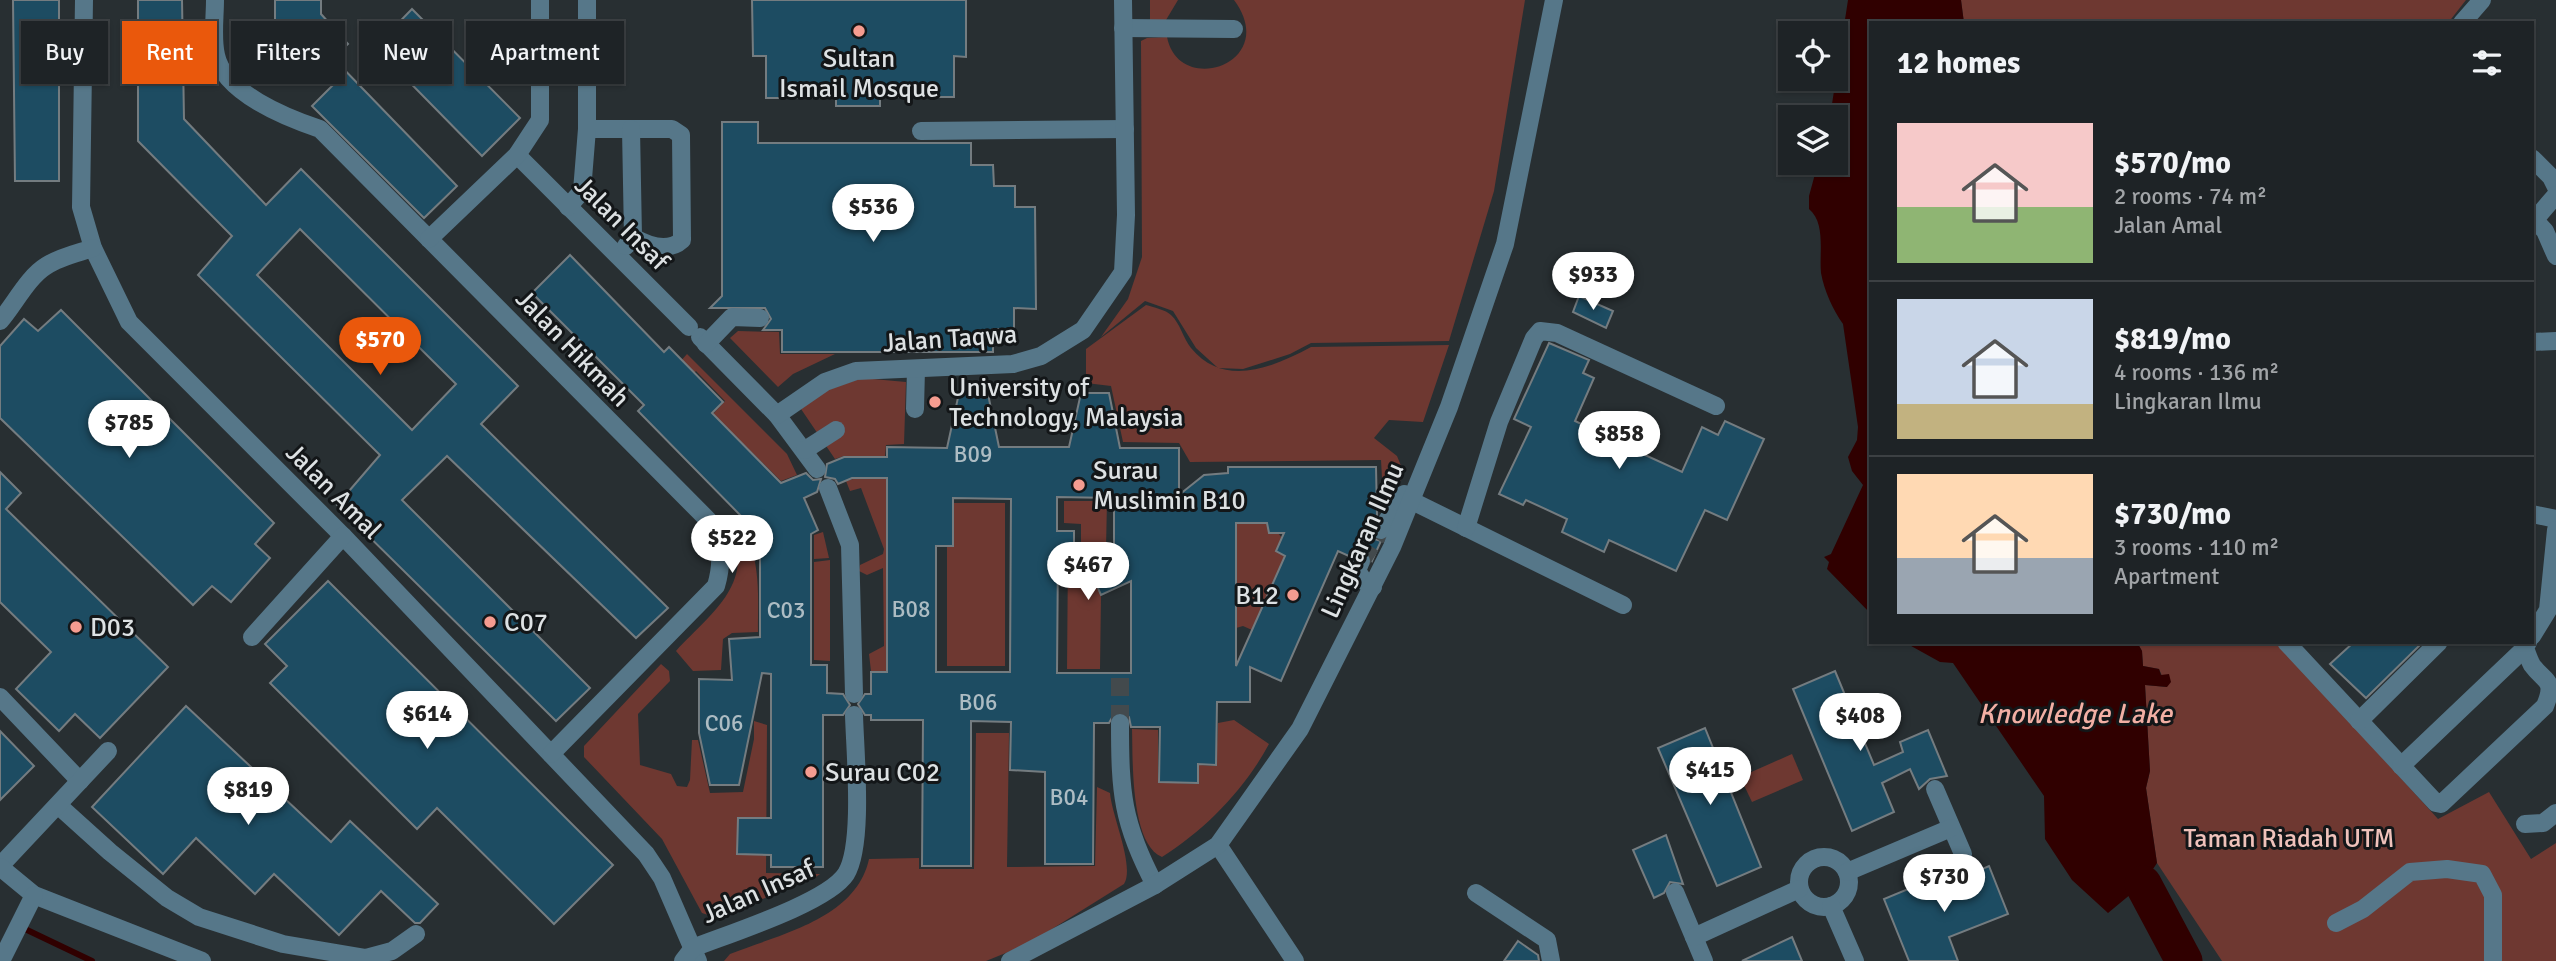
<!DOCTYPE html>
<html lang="en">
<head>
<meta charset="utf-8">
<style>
	body { margin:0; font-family:Signika,sans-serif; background:#2b2f32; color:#f1f3f6; height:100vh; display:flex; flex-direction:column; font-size:26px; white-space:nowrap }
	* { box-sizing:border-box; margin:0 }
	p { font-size:23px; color:#a1a4a7 }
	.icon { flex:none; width:38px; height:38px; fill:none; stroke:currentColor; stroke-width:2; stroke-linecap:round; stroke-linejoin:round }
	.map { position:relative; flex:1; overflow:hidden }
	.sheet { position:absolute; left:1869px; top:21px; width:665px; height:623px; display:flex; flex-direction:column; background:#1e2326; border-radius:0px; box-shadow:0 2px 5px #0004,0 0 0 2px #3c4043 }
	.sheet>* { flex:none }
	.banner { position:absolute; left:21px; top:21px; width:665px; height:63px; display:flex; gap:14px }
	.buttons { position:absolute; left:1778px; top:21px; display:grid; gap:14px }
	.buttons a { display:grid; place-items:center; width:70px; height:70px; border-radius:0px; background:#1e2326; box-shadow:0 2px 5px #0004,0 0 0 2px #3c4043; font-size:35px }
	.price { position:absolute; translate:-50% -60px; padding:0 16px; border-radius:24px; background:#fff; color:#222; font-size:23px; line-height:46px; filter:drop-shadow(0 2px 4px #0008) }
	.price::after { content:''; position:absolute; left:50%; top:42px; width:21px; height:16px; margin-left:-10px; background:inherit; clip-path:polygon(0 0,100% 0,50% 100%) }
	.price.selected { background:#ea580c; color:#fff }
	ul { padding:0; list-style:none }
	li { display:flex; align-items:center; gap:21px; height:175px; padding:0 28px }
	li+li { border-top:2px solid #3c4043 }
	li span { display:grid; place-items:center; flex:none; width:196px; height:140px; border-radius:0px; color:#555 }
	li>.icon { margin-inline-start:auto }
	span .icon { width:84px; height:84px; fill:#fffc; stroke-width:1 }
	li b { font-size:30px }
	h2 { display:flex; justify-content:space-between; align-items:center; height:84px; padding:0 28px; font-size:30px }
	.chip { padding:0 24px; border-radius:0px; background:#1e2326; box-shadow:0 2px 5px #0004,0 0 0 2px #3c4043; font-size:24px; line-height:63px }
	.chip.selected { background:#ea580c; color:#fff }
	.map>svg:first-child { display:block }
	.green { fill:#6e3831 }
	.water { fill:#300000 }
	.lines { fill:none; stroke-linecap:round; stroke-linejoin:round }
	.stream { stroke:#300000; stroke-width:6 }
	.river { stroke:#300000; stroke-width:37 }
	.building { fill:#1d4c62; stroke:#747c80; stroke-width:2; fill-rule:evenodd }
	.minor-tunnel { stroke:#434a4d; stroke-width:18; stroke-dasharray:18 9; stroke-linecap:butt }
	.minor { stroke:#567789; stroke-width:18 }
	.poi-dot { fill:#f59c90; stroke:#131618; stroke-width:2.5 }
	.labels { text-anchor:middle; stroke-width:6; stroke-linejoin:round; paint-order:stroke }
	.number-label { font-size:23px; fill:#adbcc3 }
	.poi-label { font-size:26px; fill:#dde1e3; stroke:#131618; text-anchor:start }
	.street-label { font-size:26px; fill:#dde1e3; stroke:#131618 }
	.park-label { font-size:26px; fill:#f0c2bb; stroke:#131618 }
	.water-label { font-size:28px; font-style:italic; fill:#f2afa4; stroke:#131618 }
</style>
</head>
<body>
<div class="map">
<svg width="2556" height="961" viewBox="0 0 2556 961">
	<rect width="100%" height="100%" fill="#282f32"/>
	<g class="green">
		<polygon points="1150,0 1178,0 1166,20 1150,21"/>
		<path d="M1234,0H1525L1494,191L1449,341L1311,343L1290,354L1243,369L1218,368L1196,348L1173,311L1145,301L1101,337L1128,299L1142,257L1141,41L1147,38L1167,37C1179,98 1281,63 1234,0Z"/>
		<polygon points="1961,0 2466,0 2448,23 1964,23"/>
		<path d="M1146,305C1153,307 1166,310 1171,315C1180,323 1183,338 1191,348C1224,388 1272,368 1311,347L1449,345L1423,422L1389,420L1374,438L1397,456L1404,473L1384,513L1381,460L1190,462L1179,443L1123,442L1111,386L1086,383V349Z"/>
		<polygon points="738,331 779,332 780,354 835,354 793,374 778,387 730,338"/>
		<polygon points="687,354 787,454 797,475 781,481 713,414 725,401 696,371 691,376 679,363"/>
		<polygon points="862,378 906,382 904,444 886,445 885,456 844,456 835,459 801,409 827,390"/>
		<polygon points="853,479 886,479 886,671 871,671 869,654 884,646 883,568 867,575 859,571 860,565 883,554 884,549 861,488 850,491 846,481"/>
		<polygon points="1064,501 1107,501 1106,549 1081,549 1081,524 1064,523"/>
		<polygon points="947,503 1005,503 1005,666 947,666 947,547 954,547 954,527 947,527"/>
		<path d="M734,516C762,550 758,591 758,632L732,633L723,639L721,670L693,671L676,651C715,609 757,583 729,521Z"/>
		<polygon points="1236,523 1267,523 1269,533 1278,533 1282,538 1276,551 1285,556 1252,630 1243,626 1236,628"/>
		<polygon points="823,532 829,558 814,559 814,535"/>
		<polygon points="1068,551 1100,551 1100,576 1094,579 1101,595 1100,669 1067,669"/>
		<polygon points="830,560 830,661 814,660 814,562"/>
		<polygon points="2137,642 2277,642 2438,819 2489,792 2531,859 2556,843 2556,961 2222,961 2157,863 2146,788 2150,771 2145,685 2167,687 2159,669 2143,666 2142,651"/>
		<polygon points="661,664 669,671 670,681 638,714 640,765 671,774 677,786 687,787 690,780 692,740 698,740 710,793 743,792 754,739 754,721 767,725 766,873 820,874 816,877 717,918 702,913 662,839 584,757 584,746"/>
		<path d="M1234,720L1269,744C1245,789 1205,830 1162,857C1130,844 1133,759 1132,729L1158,730V782L1199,784V765L1216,766L1218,723Z"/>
		<path d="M976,733H1009L1007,867L1095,866L1097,787L1110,793C1112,817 1135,866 1124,884L1028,944L986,961H724L730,954C780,934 856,919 869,859L919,858V869H974Z"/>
		<polygon points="1792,754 1803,780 1752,802 1740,777"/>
	</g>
	<g class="water">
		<path d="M1848,0H1961L1964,23H1871V614L1827,569L1829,562L1824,557L1831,554L1863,485L1852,471L1848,457L1857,440L1858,427L1843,324C1833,310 1824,290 1821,273C1819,253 1826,223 1809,209V196L1818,163H1836V117H1830Z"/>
		<polygon points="1904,642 2137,642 2142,651 2143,666 2159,669 2161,675 2169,674 2171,682 2167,687 2145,685 2150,771 2146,788 2157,863 2143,884 2108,913 2072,880 2045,839 2044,796 1953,663 1940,662"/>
	</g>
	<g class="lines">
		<polyline class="stream" points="25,929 92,961"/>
		<polyline class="river" points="2143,884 2184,961"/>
	</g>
	<g class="building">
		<polygon points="13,0 59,0 59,181 15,181"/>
		<path d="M138,0H182L184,119L266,205L301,169L518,386L481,424L668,608L636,638L447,456L402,500L590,688L556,721L337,505L380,455L198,275L232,236L138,141ZM300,229L456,384L412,430L257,275Z"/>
		<polygon points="275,0 321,0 321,14 348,44 333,58 457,186 424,218 312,106 332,86 275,37"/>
		<polygon points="752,0 966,0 966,57 954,56 954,97 880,97 880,106 836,106 836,98 766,98 766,56 753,56"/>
		<polygon points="412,9 520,118 482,156 375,47"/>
		<polygon points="722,122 758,122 758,143 971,143 971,165 993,165 994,186 1015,186 1015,207 1035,207 1036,309 1014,308 1014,329 993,329 993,352 782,352 782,330 763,330 771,319 765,308 710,308 722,296"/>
		<polygon points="570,255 664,352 669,347 723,402 712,413 781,483 806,473 813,480 821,479 817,492 804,498 818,530 811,534 811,665 827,665 827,693 843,694 850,705 843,715 823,715 823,867 771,867 771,855 737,854 738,818 771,818 771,674 762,673 739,785 710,785 699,733 699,679 732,680 729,639 760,637 760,556 745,520 638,411 644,405 532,293"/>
		<polygon points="1579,296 1613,311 1606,328 1573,312"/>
		<polygon points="61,310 274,523 255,544 270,558 231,602 212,586 193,605 0,418 0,346 24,319 38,331"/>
		<polygon points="1549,343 1589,360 1583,373 1594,378 1575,421 1614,440 1619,429 1651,444 1645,455 1682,472 1702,427 1718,435 1725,421 1764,439 1727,520 1705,510 1676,571 1609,540 1604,552 1562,532 1567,519 1526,500 1523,505 1499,494 1531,427 1514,419"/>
		<path d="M959,393L988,394L999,447H1069L1081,393H1109L1120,448H1179V495L1204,475L1228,473V467H1376L1377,516L1370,530L1374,539L1381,541L1372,561L1365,550L1355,552L1351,557L1338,551L1281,681L1250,667V702H1217L1216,765L1198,764V783L1159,782L1160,727H1131L1129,717L1121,712L1114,714L1109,723H1094L1093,864H1045V772L1010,770L1011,722L971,721V866H922L923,720H871V715H865L858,704L865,694H871V672H887V478H852L838,484L835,479L825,477L827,464L844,457H887V447L947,448ZM1057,497L1114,498V570L1094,579L1101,595L1131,581V673H1057L1058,547H1074V531H1057ZM953,498L1011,499L1010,672H936V546H953ZM1236,523H1267L1269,533H1284L1276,551L1285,556L1236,666Z"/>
		<polygon points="0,472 21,493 6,509 168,667 100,738 75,714 59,731 16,689 51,652 0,602"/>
		<polygon points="328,581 613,865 554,924 437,808 417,829 270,683 287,666 265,644"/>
		<polygon points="2354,642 2423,642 2366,698 2330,664"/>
		<polygon points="1835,671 1874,765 1903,752 1900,742 1928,730 1947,776 1930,779 1919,789 1910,769 1882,783 1894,812 1852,831 1793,689"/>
		<polygon points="186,706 331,842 350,821 438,904 420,923 415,923 381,891 339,935 274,874 255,894 196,838 163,874 92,807"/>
		<polygon points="1705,728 1761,867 1717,886 1658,748"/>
		<polygon points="0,731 34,766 0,800"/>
		<polygon points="1666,835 1683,884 1670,882 1664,893 1654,898 1633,850"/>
		<polygon points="1989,866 2008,914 1949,937 1958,961 1909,961 1884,899 1925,882 1930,892"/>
		<polygon points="1792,937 1802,961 1742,961"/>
		<polygon points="1518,941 1538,955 1539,961 1504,961"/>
	</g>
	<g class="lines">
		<g class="minor-tunnel">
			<polyline points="1361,561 1381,530"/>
			<polyline points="1120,723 1120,670"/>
		</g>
		<g class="minor">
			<polyline points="84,0 81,207 93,248 129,322 343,536 646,854 662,878 698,961"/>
			<path d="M215,0C215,17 212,39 216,55C224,93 287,118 320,129L708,520C722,542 723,562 716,586L551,754"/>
			<polyline points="2462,23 2482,0"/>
			<polyline points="1123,28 1234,29"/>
			<path d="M587,129H672L681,135L682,240C668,253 647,245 633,237"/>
			<polyline points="921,131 1125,129"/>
			<polyline points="517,155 689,327"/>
			<polyline points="2532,158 2551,177 2556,187"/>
			<polyline points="568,207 582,191 587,129 587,0"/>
			<polyline points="2532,217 2545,231 2556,256"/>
			<polyline points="2532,223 2556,195"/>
			<polyline points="429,239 517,155 540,120 540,0"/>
			<polyline points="626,246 633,237 631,129"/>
			<path d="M0,321C14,305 28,277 46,266C59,257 78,253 93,248"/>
			<polyline points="700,337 777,415 817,469"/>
			<polyline points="2532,342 2556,341"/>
			<polyline points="706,344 732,317 760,318"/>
			<polyline points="915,409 916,369"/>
			<polyline points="777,415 825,382 856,371 1013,364 1041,356 1083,330 1123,272 1126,215 1123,0"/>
			<polyline points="805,450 836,430"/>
			<polyline points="828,488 850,545 854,694"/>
			<polyline points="1410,500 1623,605"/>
			<polyline points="2532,514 2556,519"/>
			<polyline points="1466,528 1499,422 1534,338 1540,331 1557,333 1716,406"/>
			<polyline points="1381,530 1404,494"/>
			<polyline points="1361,561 1357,571 1364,581 1373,587"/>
			<polyline points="2532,636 2548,610 2556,530"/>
			<polyline points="252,637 343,536"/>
			<path d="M2286,642L2436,803L2441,804L2545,706C2556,679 2545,683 2532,665C2529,660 2527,653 2525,648L2528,642"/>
			<polyline points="0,697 80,781"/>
			<polyline points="2359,721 2439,642"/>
			<path d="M1120,723C1120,792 1122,823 1155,885"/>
			<polyline points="2401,766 2525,648"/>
			<polyline points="1935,789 1963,854"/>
			<polyline points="59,806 110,852 167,898 199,917 283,944 366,958 392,951 416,934"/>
			<polyline points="2525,824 2543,823 2556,813"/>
			<polyline points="1218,845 1295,961"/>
			<circle cx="1824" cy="882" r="25"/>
			<polyline points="0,866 108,751"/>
			<polyline points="0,867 34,895 202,961"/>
			<polyline points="1847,872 1951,828"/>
			<polyline points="1675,892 1704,961"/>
			<polyline points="1476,893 1547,940 1551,961"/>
			<polyline points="1831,906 1855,961"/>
			<polyline points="2336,923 2363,909 2410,872 2447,869 2482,874 2493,895 2493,961"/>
			<polyline points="1694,937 1799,889"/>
			<polyline points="1,961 34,895"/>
			<path d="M683,961L693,948C728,934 827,903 846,874C864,845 855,752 854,715"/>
			<polyline points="1010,961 1155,885 1218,845 1300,729 1392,547 1449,407 1505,244 1554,0"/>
		</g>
	</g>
	<g class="poi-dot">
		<circle cx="859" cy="31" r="7"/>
		<circle cx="935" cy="402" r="7"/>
		<circle cx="1079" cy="485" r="7"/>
		<circle cx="1293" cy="595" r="7"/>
		<circle cx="490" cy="622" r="7"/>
		<circle cx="76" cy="627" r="7"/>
		<circle cx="811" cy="772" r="7"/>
	</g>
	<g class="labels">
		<g class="number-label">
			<text x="973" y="462">B09</text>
			<text x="911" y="617">B08</text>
			<text x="786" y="618">C03</text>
			<text x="978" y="710">B06</text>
			<text x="724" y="731">C06</text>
			<text x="1069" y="805">B04</text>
		</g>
		<g class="poi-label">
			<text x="859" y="67" text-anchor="middle">Sultan<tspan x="859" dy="30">Ismail Mosque</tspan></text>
			<text x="949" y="396">University of<tspan x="949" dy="30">Technology, Malaysia</tspan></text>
			<text x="1093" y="479">Surau<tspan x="1093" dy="30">Muslimin B10</tspan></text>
			<text x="1279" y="604" text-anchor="end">B12</text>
			<text x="504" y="631">C07</text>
			<text x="90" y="636">D03</text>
			<text x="825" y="781">Surau C02</text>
		</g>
		<g class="street-label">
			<text transform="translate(622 223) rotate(45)" y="9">Jalan Insaf</text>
			<text transform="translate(950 338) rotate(-4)" y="9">Jalan Taqwa</text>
			<text transform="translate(573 348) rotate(46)" y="9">Jalan Hikmah</text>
			<text transform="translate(334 491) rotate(45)" y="9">Jalan Amal</text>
			<text transform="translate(1362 540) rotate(-66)" y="9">Lingkaran Ilmu</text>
			<text transform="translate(758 891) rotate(-24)" y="9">Jalan Insaf</text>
		</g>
		<g class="park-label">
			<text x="2289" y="847">Taman Riadah UTM</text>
		</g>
		<g class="water-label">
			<text x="2075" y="723">Knowledge Lake</text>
		</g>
	</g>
</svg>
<div class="buttons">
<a><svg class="icon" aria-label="locate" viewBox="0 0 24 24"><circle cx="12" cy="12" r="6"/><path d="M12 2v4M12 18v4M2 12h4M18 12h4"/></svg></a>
<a><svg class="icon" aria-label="layers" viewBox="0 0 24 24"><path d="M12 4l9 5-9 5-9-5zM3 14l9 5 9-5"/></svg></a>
</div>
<b class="price" style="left:873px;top:244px">$536</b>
<b class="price" style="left:1593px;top:312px">$933</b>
<b class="price selected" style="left:380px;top:377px">$570</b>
<b class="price" style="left:129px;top:460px">$785</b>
<b class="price" style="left:1619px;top:471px">$858</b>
<b class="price" style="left:732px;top:575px">$522</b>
<b class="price" style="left:1088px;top:602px">$467</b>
<b class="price" style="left:427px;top:751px">$614</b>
<b class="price" style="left:1860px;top:753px">$408</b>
<b class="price" style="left:1710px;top:807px">$415</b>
<b class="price" style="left:248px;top:827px">$819</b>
<b class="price" style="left:1944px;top:914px">$730</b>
<div class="banner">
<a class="chip">Buy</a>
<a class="chip selected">Rent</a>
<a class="chip">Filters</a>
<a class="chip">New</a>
<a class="chip">Apartment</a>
</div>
<section class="sheet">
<h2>12 homes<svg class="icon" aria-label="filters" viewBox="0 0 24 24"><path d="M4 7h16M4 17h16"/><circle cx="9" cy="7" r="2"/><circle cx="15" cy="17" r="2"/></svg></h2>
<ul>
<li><span style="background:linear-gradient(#f6c9c9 60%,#8fb573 0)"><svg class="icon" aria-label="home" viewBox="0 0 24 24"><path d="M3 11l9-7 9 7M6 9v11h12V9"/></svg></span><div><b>$570/mo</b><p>2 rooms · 74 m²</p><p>Jalan Amal</p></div></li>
<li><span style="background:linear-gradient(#c9d6e8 75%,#c2b280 0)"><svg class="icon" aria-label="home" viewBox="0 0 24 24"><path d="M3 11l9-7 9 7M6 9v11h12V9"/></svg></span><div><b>$819/mo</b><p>4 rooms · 136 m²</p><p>Lingkaran Ilmu</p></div></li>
<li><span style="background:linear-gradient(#ffd9b3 60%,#9aa5b1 0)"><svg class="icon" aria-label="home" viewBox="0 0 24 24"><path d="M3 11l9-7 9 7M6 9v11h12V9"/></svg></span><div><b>$730/mo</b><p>3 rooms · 110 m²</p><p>Apartment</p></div></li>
</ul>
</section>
</div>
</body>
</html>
